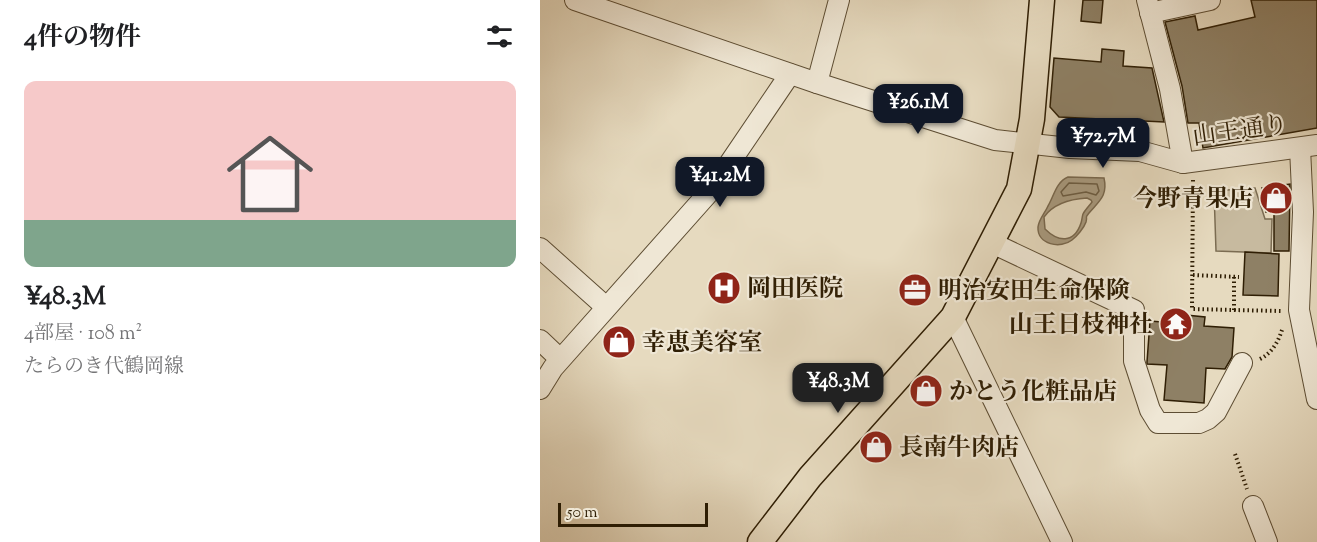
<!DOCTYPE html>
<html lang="ja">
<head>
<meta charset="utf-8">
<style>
	body { margin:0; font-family:"Sorts Mill Goudy","Noto Serif JP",serif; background:#f6f6f6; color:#202124; height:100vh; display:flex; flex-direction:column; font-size:22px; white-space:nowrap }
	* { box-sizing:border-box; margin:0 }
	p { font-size:20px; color:#757577 }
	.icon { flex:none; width:33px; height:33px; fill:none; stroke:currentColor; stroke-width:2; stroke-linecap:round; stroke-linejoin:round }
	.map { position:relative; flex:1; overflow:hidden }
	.drawer { display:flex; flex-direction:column; background:#fff; width:540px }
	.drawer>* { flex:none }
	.scale { position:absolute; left:18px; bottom:15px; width:150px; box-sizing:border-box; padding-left:6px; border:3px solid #2f1e04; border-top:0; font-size:16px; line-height:21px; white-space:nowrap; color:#2f1e04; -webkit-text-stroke:4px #efe7d5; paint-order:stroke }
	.price { position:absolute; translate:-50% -51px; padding:0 14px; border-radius:12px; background:#111827; color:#fff; font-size:20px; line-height:39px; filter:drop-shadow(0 2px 3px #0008) }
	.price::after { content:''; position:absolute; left:50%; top:36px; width:18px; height:14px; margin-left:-9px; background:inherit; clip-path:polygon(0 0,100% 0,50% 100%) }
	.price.selected { background:#222; color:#fff }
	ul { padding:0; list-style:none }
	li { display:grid; align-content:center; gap:12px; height:318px; padding:0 24px }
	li+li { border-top:2px solid #e0e0e0 }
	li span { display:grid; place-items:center; height:186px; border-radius:12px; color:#555 }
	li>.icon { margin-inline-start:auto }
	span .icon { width:108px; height:108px; fill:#fffc; stroke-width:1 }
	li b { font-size:26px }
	h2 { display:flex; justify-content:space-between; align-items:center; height:72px; padding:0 24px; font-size:26px }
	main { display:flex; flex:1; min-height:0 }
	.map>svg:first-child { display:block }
	.green { fill:#c7ba9f; stroke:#7b6c52; stroke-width:1.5 }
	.water { fill:#a89a7f; stroke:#78684e; stroke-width:1.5; fill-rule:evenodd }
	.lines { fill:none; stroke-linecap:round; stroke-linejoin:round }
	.shore { stroke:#6c5c42; stroke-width:1.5 }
	.building { fill:#8e8065; stroke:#2f1e04; stroke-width:1.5 }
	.minor-casing { stroke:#5d4d33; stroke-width:22 }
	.major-casing { stroke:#2f1e04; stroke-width:27 }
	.path { stroke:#2f1e04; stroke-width:4; stroke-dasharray:1.5 3; stroke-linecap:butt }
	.minor { stroke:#efe7d5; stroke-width:20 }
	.major { stroke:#e6dabf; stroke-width:24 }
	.labels { text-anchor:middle; stroke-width:4.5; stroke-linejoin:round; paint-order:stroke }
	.street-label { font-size:24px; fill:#2f1e04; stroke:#efe7d5 }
	.poi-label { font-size:24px; font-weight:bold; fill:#2f1e04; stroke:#efe7d5; text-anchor:start }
</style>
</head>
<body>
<main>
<section class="drawer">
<h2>4件の物件<svg class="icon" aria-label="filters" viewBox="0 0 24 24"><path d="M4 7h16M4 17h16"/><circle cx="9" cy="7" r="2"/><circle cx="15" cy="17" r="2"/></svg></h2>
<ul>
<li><span style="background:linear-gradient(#f6c9c9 75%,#7fa58c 0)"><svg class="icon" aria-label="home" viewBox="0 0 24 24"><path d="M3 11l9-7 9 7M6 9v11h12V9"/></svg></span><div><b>¥48.3M</b><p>4部屋 · 108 m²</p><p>たらのき代鶴岡線</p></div></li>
</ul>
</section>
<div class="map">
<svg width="777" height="542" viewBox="0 0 777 542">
	<rect width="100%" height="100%" fill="#e6dabf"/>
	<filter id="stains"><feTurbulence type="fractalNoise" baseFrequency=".00333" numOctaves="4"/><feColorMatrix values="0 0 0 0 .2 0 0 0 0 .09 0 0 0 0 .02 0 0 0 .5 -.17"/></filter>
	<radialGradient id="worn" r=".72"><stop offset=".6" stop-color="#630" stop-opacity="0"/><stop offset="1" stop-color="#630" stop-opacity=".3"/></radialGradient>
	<polygon class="green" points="715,188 725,219 732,219 731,253 676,251 674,191"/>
	<path class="water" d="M528,177L564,178C568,196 559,201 549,213C544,219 548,215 546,222C544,228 537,236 532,240C521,249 497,245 498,227C499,219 505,213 508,206C514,196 516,182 528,177ZM547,198L551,200L552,202C549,206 545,210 543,214C542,217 542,220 541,223C534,244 518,242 505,229L504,217C514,203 530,199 547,198Z"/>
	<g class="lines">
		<polygon class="shore" points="529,183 557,184 559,191 556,195 546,192 523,196 521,192"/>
	</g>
	<g class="building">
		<polygon points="543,0 563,0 561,23 541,21"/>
		<polygon points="711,0 777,0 777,128 663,148 659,123 648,123 642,86 625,22 655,16 658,30 715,17"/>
		<polygon points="562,49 584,51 583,66 612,68 624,122 519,117 510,107 514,58 561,62"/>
		<polygon points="750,184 749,251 734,251 734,210 726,212 722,188"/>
		<polygon points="705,252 739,254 738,296 703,295"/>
		<polygon points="636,314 665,317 664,326 694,328 692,357 685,369 666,368 664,403 624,400 627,365 607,364 607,362 610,321 635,323"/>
	</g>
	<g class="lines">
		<g class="minor-casing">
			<g id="minor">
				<polyline points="35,0 277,83 455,140 530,148 600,151 643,163 777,145"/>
				<polyline points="607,0 630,89 643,163"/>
				<polyline points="610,13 670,0"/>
				<polyline points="277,83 299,0"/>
				<polyline points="760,148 763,212 759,310 777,399"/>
				<polyline points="452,243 594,310 594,361 610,410 618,423 659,423 668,419 676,412 702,363"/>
				<polyline points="0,248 66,307"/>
				<polyline points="413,317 522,542"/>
				<polyline points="0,340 20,359"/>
				<polyline points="0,389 13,368 172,189 250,74"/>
				<polyline points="713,506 727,542"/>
			</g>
		</g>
		<g class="major-casing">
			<polyline id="major" points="220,542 270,477 413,317 479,189 492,119 502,0"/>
		</g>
		<g class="path">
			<polyline points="653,180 652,309 694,310 694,277"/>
			<polyline points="653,275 699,277"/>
			<polyline points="694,310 741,311"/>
			<path d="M720,359C732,353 738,342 742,330"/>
			<polyline points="695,454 707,489"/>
		</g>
		<use href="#minor" class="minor"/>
		<use href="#major" class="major"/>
	</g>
	<defs>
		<g id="shop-disc" transform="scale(1.725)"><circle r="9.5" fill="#8f2418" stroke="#efe7d5"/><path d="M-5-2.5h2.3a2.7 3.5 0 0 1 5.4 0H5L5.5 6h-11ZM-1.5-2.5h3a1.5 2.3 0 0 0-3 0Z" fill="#fff"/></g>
		<g id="hospital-disc" transform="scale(1.725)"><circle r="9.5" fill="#8f2418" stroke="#efe7d5"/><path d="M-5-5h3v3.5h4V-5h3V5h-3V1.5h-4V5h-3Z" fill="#fff"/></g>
		<g id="office-disc" transform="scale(1.725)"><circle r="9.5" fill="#8f2418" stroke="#efe7d5"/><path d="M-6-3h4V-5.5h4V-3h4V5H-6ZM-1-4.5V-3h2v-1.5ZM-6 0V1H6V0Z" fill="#fff"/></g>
		<g id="temple-disc" transform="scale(1.725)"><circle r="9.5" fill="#8f2418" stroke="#efe7d5"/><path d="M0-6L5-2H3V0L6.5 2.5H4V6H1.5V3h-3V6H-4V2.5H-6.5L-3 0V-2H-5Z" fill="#fff"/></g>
	</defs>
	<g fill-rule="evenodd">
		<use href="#shop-disc" x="736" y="198"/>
		<use href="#hospital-disc" x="184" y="288"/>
		<use href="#office-disc" x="375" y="290"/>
		<use href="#temple-disc" x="636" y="324"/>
		<use href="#shop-disc" x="79" y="342"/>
		<use href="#shop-disc" x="386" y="391"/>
		<use href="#shop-disc" x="336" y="447"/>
	</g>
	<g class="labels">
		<g class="street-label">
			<text transform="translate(700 130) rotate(-8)" y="8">山王通り</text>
		</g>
		<g class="poi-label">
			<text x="713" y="206" text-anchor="end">今野青果店</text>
			<text x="207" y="296">岡田医院</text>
			<text x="398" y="298">明治安田生命保険</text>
			<text x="613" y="332" text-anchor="end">山王日枝神社</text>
			<text x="102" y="350">幸恵美容室</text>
			<text x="409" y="399">かとう化粧品店</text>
			<text x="359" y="455">長南牛肉店</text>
		</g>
	</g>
	<rect width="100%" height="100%" filter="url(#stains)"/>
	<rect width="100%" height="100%" fill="url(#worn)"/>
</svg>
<div class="scale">50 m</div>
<b class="price" style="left:378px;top:135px">¥26.1M</b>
<b class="price" style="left:563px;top:169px">¥72.7M</b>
<b class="price" style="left:180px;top:208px">¥41.2M</b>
<b class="price selected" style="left:298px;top:414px">¥48.3M</b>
</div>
</main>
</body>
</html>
